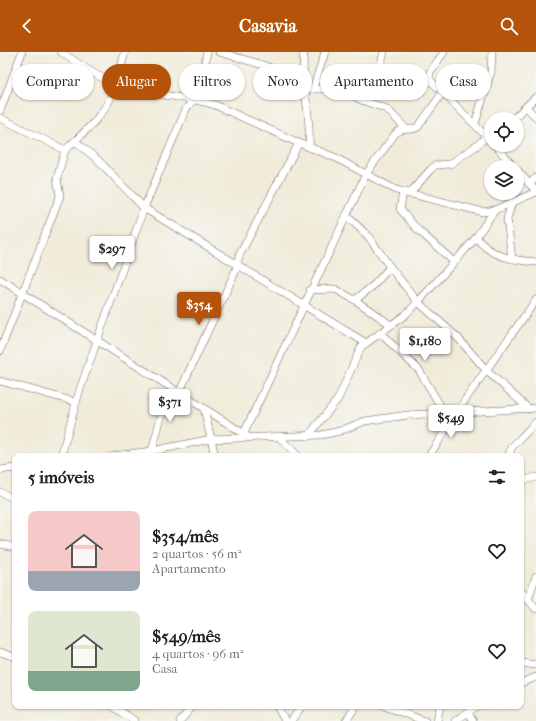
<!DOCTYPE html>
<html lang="pt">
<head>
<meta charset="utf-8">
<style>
	body { margin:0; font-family:"IM FELL French Canon",serif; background:#f6f6f6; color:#202124; height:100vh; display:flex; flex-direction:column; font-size:15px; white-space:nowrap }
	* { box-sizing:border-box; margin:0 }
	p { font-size:13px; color:#757577 }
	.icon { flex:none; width:22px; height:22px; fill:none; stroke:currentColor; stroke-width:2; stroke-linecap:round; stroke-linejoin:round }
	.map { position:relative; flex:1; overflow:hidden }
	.panel { position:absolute; left:12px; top:401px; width:512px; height:256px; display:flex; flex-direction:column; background:#fff; border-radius:8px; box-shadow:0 1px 3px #0004 }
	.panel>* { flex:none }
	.guide { position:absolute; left:12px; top:12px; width:512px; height:36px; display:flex; gap:8px }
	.buttons { position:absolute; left:484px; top:60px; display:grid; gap:8px }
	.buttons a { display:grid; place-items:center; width:40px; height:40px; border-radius:50%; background:#fff; box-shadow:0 1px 3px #0004; font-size:20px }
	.price { position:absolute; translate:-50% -34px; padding:0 9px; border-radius:4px; background:#fff; color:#222; font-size:13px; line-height:26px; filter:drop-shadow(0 1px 2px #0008) }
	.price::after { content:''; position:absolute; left:50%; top:24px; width:12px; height:9px; margin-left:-6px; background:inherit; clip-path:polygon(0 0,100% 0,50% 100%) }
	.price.current { background:#b45309; color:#fff }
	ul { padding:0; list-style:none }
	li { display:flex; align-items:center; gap:12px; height:100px; padding:0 16px }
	li span { display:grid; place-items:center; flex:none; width:112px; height:80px; border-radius:8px; color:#555 }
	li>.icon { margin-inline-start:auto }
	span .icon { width:48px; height:48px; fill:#fffc; stroke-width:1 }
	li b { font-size:17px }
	h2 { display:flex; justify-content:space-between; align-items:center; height:48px; padding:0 16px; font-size:17px }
	.tag { padding:0 14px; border-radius:18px; background:#fff; box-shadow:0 1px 3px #0004; font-size:14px; line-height:36px }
	.tag.current { background:#b45309; color:#fff }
	header { display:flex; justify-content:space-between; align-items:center; height:52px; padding:0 16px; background:#b45309; color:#fff; font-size:18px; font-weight:800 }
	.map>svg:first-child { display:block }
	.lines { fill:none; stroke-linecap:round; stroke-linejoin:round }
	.minor-casing { stroke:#67655e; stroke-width:8 }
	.minor { stroke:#fff; stroke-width:7 }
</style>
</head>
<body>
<header><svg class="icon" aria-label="back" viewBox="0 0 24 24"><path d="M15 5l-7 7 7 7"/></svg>Casavia<svg class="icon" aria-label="search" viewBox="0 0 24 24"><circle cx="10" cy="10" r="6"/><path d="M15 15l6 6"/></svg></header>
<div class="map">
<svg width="536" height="669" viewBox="0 0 536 669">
	<rect width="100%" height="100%" fill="#f6f6f2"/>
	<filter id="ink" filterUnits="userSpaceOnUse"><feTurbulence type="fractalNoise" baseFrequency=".025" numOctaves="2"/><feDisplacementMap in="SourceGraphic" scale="8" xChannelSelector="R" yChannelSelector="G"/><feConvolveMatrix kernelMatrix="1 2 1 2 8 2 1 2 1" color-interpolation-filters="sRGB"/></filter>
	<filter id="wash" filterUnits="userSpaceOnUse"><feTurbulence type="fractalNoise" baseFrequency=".012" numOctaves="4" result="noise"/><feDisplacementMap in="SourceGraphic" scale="16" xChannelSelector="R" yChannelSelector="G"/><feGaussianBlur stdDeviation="0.9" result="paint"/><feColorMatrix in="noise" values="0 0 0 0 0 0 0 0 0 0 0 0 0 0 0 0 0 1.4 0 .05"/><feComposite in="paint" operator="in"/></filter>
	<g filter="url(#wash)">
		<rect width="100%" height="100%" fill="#f1ecda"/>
	</g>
	<g filter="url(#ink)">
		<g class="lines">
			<g class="minor-casing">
				<g id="minor">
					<path d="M61,0C78,11 96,25 116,32C148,44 183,43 215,53L299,91L334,105L396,138L483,160L495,158L536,140"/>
					<polyline points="219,0 263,13 304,29"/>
					<path d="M304,0C300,32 312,63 309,95"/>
					<polyline points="444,0 430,20 429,27 491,89"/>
					<polyline points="376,29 384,0"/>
					<polyline points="305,37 343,37 397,23 429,24"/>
					<polyline points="313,37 325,0"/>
					<polyline points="343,37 361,48 387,57 405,76"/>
					<polyline points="526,55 536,65"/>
					<polyline points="0,59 22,0"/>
					<path d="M0,66L65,98C87,78 106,62 116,33C120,22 122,11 125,0"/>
					<polyline points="513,67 536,45"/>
					<polyline points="475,72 491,20 492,0"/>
					<polyline points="75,89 98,108 144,156 366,291"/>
					<polyline points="495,93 514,115"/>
					<polyline points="517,118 536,139"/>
					<polyline points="529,132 536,126"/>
					<polyline points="403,140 400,157 416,176 454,210"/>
					<polyline points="409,142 431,117 436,113 450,112 476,94 491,81"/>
					<polyline points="346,163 368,184 390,215 418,250 458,286 487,319 529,357"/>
					<path d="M476,185C490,205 513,208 536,210"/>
					<polyline points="512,207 507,167 512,150"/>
					<polyline points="0,227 246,383"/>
					<polyline points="310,238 335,237 355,248 391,273"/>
					<polyline points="355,248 374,233 390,215"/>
					<polyline points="380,281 419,318 444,360"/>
					<polyline points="0,299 60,144 57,126 65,98"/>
					<polyline points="0,329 76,350"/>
					<polyline points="179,341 236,218 239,204 299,91"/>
					<polyline points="204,357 215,404"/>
					<path d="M244,381L366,122L395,82C404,74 410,80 418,75L443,40"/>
					<polyline points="278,384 298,404"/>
					<polyline points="308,384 338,347 361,295 405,263 418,250 474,188 495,158"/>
					<polyline points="152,399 161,365 174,338"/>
					<polyline points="61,404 80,337 144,156 186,57 199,41 207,0"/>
					<polyline points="113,404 152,399 211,387 321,383 340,379 365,369 408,363 536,356"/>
					<polyline points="429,404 465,348 536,248"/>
					<polyline points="508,404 512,395 536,370"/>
					<polyline points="0,418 15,416"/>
					<polyline points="521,429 536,425"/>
					<polyline points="0,440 15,447"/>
					<polyline points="0,492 15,495"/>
					<polyline points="521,539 536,557"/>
					<polyline points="528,548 536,524"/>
					<polyline points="0,600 15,605"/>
					<polyline points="521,611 536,613"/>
					<polyline points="521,631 536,625"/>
					<polyline points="112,654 135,669"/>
					<polyline points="277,654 285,669"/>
					<polyline points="384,654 425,669"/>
					<polyline points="468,661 473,669"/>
					<polyline points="180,669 193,654"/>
					<polyline points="291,669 302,654"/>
					<polyline points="346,669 356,654"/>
					<polyline points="437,669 440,654"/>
					<polyline points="455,669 477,654"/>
				</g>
			</g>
			<use href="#minor" class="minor"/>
		</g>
	</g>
</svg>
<div class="buttons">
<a><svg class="icon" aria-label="locate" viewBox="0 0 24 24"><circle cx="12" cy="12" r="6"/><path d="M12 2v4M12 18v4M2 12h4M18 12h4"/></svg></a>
<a><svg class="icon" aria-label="layers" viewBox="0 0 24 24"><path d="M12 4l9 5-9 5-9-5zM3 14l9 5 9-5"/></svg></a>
</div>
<b class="price" style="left:112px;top:218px">$297</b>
<b class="price current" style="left:199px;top:274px">$354</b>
<b class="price" style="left:425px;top:310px">$1,180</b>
<b class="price" style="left:170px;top:371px">$371</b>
<b class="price" style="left:451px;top:387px">$549</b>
<div class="guide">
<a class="tag">Comprar</a>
<a class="tag current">Alugar</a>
<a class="tag">Filtros</a>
<a class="tag">Novo</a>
<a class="tag">Apartamento</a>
<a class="tag">Casa</a>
</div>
<section class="panel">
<h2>5 imóveis<svg class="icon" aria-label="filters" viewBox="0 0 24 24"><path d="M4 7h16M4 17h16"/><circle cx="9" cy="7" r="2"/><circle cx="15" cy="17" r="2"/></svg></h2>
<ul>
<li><span style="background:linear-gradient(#f6c9c9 75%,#9aa5b1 0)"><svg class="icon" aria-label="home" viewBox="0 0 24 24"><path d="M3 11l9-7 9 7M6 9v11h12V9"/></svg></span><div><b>$354/mês</b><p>2 quartos · 56 m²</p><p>Apartamento</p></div><svg class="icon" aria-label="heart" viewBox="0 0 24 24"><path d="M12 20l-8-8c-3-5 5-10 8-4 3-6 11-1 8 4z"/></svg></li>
<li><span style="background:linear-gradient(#dfe7d0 75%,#7fa58c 0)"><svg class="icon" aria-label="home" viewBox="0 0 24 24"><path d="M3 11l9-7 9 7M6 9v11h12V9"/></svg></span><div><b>$549/mês</b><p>4 quartos · 96 m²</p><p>Casa</p></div><svg class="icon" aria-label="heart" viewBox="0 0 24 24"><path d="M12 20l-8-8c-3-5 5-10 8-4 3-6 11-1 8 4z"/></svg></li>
</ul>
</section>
</div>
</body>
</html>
